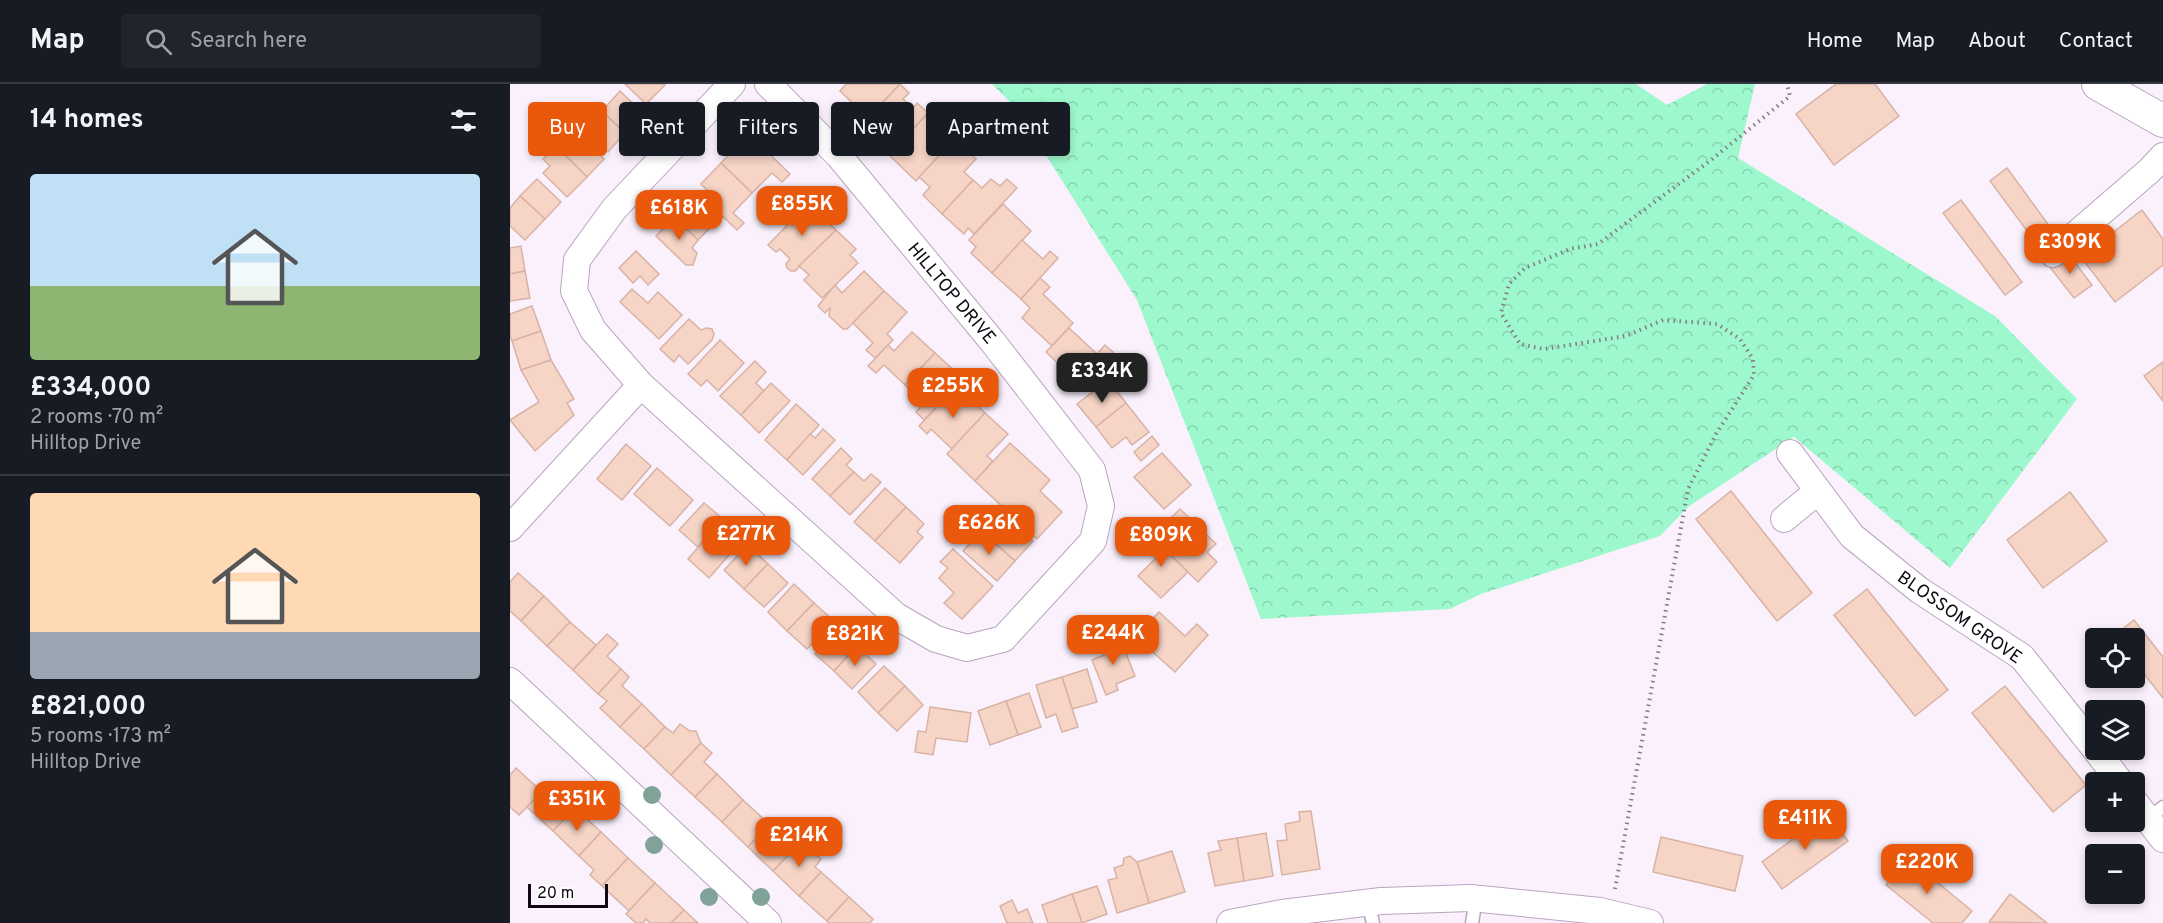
<!DOCTYPE html>
<html lang="en">
<head>
<meta charset="utf-8">
<style>
	body { margin:0; font-family:Overpass,sans-serif; background:#20242c; color:#f1f3f6; height:100vh; display:flex; flex-direction:column; font-size:22px; white-space:nowrap }
	* { box-sizing:border-box; margin:0 }
	p { font-size:20px; color:#9ea1a6 }
	.icon { flex:none; width:33px; height:33px; fill:none; stroke:currentColor; stroke-width:2; stroke-linecap:round; stroke-linejoin:round }
	.map { position:relative; flex:1; overflow:hidden }
	.panel { display:flex; flex-direction:column; background:#171b24; width:510px }
	.panel>* { flex:none }
	.hud { position:absolute; left:18px; top:18px; width:570px; height:54px; display:flex; gap:12px }
	.fabs { position:absolute; left:1575px; top:544px; display:grid; gap:12px }
	.fabs a { display:grid; place-items:center; width:60px; height:60px; border-radius:6px; background:#171b24; box-shadow:0 3px 9px #0003; font-size:30px }
	.scale { position:absolute; left:18px; bottom:15px; width:80px; box-sizing:border-box; padding-left:6px; border:3px solid #0f0812; border-top:0; font-size:16px; line-height:21px; white-space:nowrap; color:#0f0812; -webkit-text-stroke:4px #fff; paint-order:stroke }
	.price { position:absolute; translate:-50% -51px; padding:0 14px; border-radius:12px; background:#ea580c; color:#fff; font-size:20px; line-height:39px; filter:drop-shadow(0 2px 3px #0008) }
	.price::after { content:''; position:absolute; left:50%; top:36px; width:18px; height:14px; margin-left:-9px; background:inherit; clip-path:polygon(0 0,100% 0,50% 100%) }
	.price.selected { background:#222; color:#fff }
	ul { padding:0; list-style:none }
	li { display:grid; align-content:center; gap:12px; height:318px; padding:0 30px }
	li+li { border-top:2px solid #363941 }
	li span { display:grid; place-items:center; height:186px; border-radius:6px; color:#555 }
	li>.icon { margin-inline-start:auto }
	span .icon { width:108px; height:108px; fill:#fffc; stroke-width:1 }
	li b { font-size:26px }
	h2 { display:flex; justify-content:space-between; align-items:center; height:72px; padding:0 30px; font-size:26px }
	.tag { padding:0 21px; border-radius:6px; background:#171b24; box-shadow:0 3px 9px #0003; font-size:21px; line-height:54px }
	.tag.selected { background:#ea580c; color:#fff }
	header { display:flex; align-items:center; gap:36px; box-sizing:border-box; height:84px; padding:0 30px; background:#171b24; border-bottom:2px solid #363941 }
	header strong { font-size:28px }
	nav { display:flex; gap:33px; margin-inline-start:auto; font-size:21px }
	.search { width:420px; height:54px; background:#20242c; display:flex; align-items:center; gap:15px; box-sizing:border-box; padding:0 21px; border-radius:6px; color:#9ea1a6; font-size:22px }
	main { display:flex; flex:1; min-height:0 }
	.map>svg:first-child { display:block }
	.forest { fill:url(#forest-crowns) }
	.building { fill:#f6d4c6; stroke:#d8b3a5; stroke-width:1.5 }
	.lines { fill:none; stroke-linecap:round; stroke-linejoin:round }
	.service-casing { stroke:#baa4c0; stroke-width:15 }
	.minor-casing { stroke:#baa4c0; stroke-width:28 }
	.tertiary-casing { stroke:#baa4c0; stroke-width:34 }
	.path { stroke:#837b86; stroke-width:4; stroke-dasharray:1.5 4.5; stroke-linecap:butt }
	.service { stroke:#fff; stroke-width:12 }
	.minor { stroke:#fff; stroke-width:26 }
	.tertiary { stroke:#fff; stroke-width:32 }
	.tree { fill:#80a298 }
	.labels { text-anchor:middle; stroke-width:4.5; stroke-linejoin:round; paint-order:stroke }
	.street-label { font-size:18px; fill:#0f0812; stroke:#fff }
</style>
</head>
<body>
<header>
<strong>Map</strong>
<div class="search"><svg class="icon" aria-label="search" viewBox="0 0 24 24"><circle cx="10" cy="10" r="6"/><path d="M15 15l6 6"/></svg>Search here</div>
<nav><a>Home</a><a>Map</a><a>About</a><a>Contact</a></nav>
</header>
<main>
<section class="panel">
<h2>14 homes<svg class="icon" aria-label="filters" viewBox="0 0 24 24"><path d="M4 7h16M4 17h16"/><circle cx="9" cy="7" r="2"/><circle cx="15" cy="17" r="2"/></svg></h2>
<ul>
<li><span style="background:linear-gradient(#bfe0f5 60%,#8fb573 0)"><svg class="icon" aria-label="home" viewBox="0 0 24 24"><path d="M3 11l9-7 9 7M6 9v11h12V9"/></svg></span><div><b>£334,000</b><p>2 rooms · 70 m²</p><p>Hilltop Drive</p></div></li>
<li><span style="background:linear-gradient(#ffd9b3 75%,#9aa5b1 0)"><svg class="icon" aria-label="home" viewBox="0 0 24 24"><path d="M3 11l9-7 9 7M6 9v11h12V9"/></svg></span><div><b>£821,000</b><p>5 rooms · 173 m²</p><p>Hilltop Drive</p></div></li>
</ul>
</section>
<div class="map">
<svg width="1653" height="839" viewBox="0 0 1653 839">
	<defs>
		<pattern id="forest-crowns" width="20" height="18" patternUnits="userSpaceOnUse" patternTransform="scale(1.5)"><rect width="20" height="18" fill="#9ef8cd"/><path d="M2 6a3 3 0 1 1 6 0M12 15a3 3 0 1 1 6 0" fill="none" stroke="#87d3af"/></pattern>
	</defs>
	<rect width="100%" height="100%" fill="#faf1fd"/>
	<polygon class="forest" points="482,0 1126,0 1157,21 1197,0 1245,0 1228,74 1485,232 1567,315 1440,484 1284,353 1178,423 1150,452 971,510 940,525 751,535 627,216 507,25"/>
	<g class="building">
		<polygon points="115,0 154,0 155,1 136,20"/>
		<polygon points="336,0 390,0 358,34 330,7"/>
		<polygon points="390,0 399,9 393,15 403,24 407,19 418,29 379,71 358,51 380,27 372,19"/>
		<polygon points="1326,0 1365,0 1389,32 1324,81 1286,30"/>
		<polygon points="110,7 134,30 115,49 92,27"/>
		<polygon points="86,22 115,49 98,68 68,40"/>
		<polygon points="418,29 445,55 406,97 379,71"/>
		<polygon points="63,44 94,75 77,93 46,62"/>
		<polygon points="243,54 280,90 272,98 262,89 242,109 211,79 232,57 237,61"/>
		<polygon points="445,55 466,75 454,88 463,96 432,130 413,111 420,103 409,93"/>
		<polygon points="46,62 77,93 57,113 33,89 40,82 33,75"/>
		<polygon points="211,79 242,109 223,129 234,139 227,146 205,125 210,119 191,100"/>
		<polygon points="1497,84 1546,151 1529,163 1480,97"/>
		<polygon points="27,95 51,118 35,135 10,112"/>
		<polygon points="481,95 490,102 497,95 507,104 464,150 458,144 454,150 432,130 463,96 472,104"/>
		<polygon points="10,112 35,135 15,156 0,142 0,124"/>
		<polygon points="184,113 208,136 188,156 164,133"/>
		<polygon points="1451,116 1512,198 1495,211 1433,129"/>
		<polygon points="493,120 521,147 482,189 461,169 466,163 459,156"/>
		<polygon points="295,123 299,127 303,124 326,146 285,187 281,187 277,184 276,180 280,175 270,165 266,168 258,161"/>
		<polygon points="1632,126 1653,155 1653,181 1605,218 1571,173"/>
		<polygon points="164,133 188,156 182,164 187,169 183,181 176,181 146,152"/>
		<polygon points="326,146 346,165 340,171 348,179 312,214 294,196 299,191 289,182"/>
		<polygon points="512,156 533,175 540,167 548,174 511,215 482,189"/>
		<polygon points="11,162 15,187 0,190 0,164"/>
		<polygon points="126,167 149,190 138,201 130,192 123,199 109,184"/>
		<polygon points="1557,168 1582,201 1564,214 1539,182"/>
		<polygon points="15,187 20,214 0,217 0,190"/>
		<polygon points="354,187 374,207 343,239 337,245 333,245 319,232 320,224 315,229 308,222 325,201 332,209"/>
		<polygon points="530,194 540,203 533,210 563,239 542,262 512,234 520,224 511,215"/>
		<polygon points="122,205 138,219 148,208 172,231 149,255 110,218"/>
		<polygon points="374,207 397,228 377,250 383,256 365,274 356,266 363,259 343,239"/>
		<polygon points="22,222 31,247 2,257 0,252 0,230"/>
		<polygon points="179,235 191,246 196,244 202,245 204,250 202,256 178,280 169,271 164,278 150,265"/>
		<polygon points="559,244 587,270 595,261 603,268 572,302 536,268"/>
		<polygon points="31,247 41,276 11,286 2,257"/>
		<polygon points="402,248 425,269 395,301 374,281 366,289 358,282 378,261 384,267"/>
		<polygon points="210,256 234,279 208,307 197,296 191,302 178,290"/>
		<polygon points="425,269 447,289 440,296 447,302 414,336 406,328 414,319 395,301"/>
		<polygon points="616,272 629,284 614,301 601,289"/>
		<polygon points="41,276 64,315 57,319 64,331 25,367 0,336 29,318 11,286"/>
		<polygon points="245,277 256,288 246,299 254,307 231,331 210,312"/>
		<polygon points="1653,278 1653,317 1634,292"/>
		<polygon points="598,296 616,319 586,343 567,320"/>
		<polygon points="261,299 280,317 249,349 231,331"/>
		<polygon points="440,309 448,316 454,309 475,329 442,365 421,345 417,350 409,342"/>
		<polygon points="616,319 639,348 622,361 616,353 602,364 586,343"/>
		<polygon points="286,320 309,341 277,376 255,356"/>
		<polygon points="475,329 498,350 477,372 483,377 465,397 437,370"/>
		<polygon points="313,345 325,356 293,391 277,376 300,350 305,354"/>
		<polygon points="642,352 649,361 631,377 624,368"/>
		<polygon points="500,359 540,396 530,407 552,428 527,455 465,397"/>
		<polygon points="116,360 141,382 112,416 87,395"/>
		<polygon points="331,364 342,375 336,381 344,388 320,412 302,395"/>
		<polygon points="652,369 681,401 654,425 624,393"/>
		<polygon points="147,384 183,416 160,442 124,410"/>
		<polygon points="344,388 354,397 361,390 371,398 340,431 320,412"/>
		<polygon points="375,404 396,423 365,457 344,438"/>
		<polygon points="1221,407 1302,509 1267,537 1186,435"/>
		<polygon points="1560,408 1597,457 1533,504 1497,456"/>
		<polygon points="194,419 213,435 188,463 169,446"/>
		<polygon points="396,423 414,440 407,448 413,453 390,479 365,457"/>
		<polygon points="670,425 706,460 697,468 707,478 688,498 636,447 645,438 662,455 671,446 660,435"/>
		<polygon points="490,427 523,457 505,477 479,454 488,444 481,437"/>
		<polygon points="213,435 234,454 199,494 178,475"/>
		<polygon points="471,447 505,477 487,497 453,467"/>
		<polygon points="636,447 678,488 651,514 628,492 646,474 628,456"/>
		<polygon points="238,461 258,480 234,505 214,486"/>
		<polygon points="443,465 483,502 452,535 434,519 444,509 429,494 438,484 430,478"/>
		<polygon points="258,480 278,499 254,523 234,505"/>
		<polygon points="8,489 34,512 11,537 0,527 0,498"/>
		<polygon points="284,500 304,519 277,547 258,528"/>
		<polygon points="1357,505 1438,606 1405,632 1324,531"/>
		<polygon points="34,512 60,538 37,562 11,537"/>
		<polygon points="304,519 324,537 297,565 277,547"/>
		<polygon points="649,528 675,552 687,540 698,551 665,588 626,553"/>
		<polygon points="1624,536 1653,573 1653,614 1624,577 1624,555 1607,555 1605,551"/>
		<polygon points="60,538 86,561 63,586 37,562"/>
		<polygon points="328,544 347,562 324,587 305,570"/>
		<polygon points="97,550 108,560 97,572 111,585 88,610 63,586"/>
		<polygon points="610,554 625,592 606,600 608,606 596,611 582,576 594,571 591,562"/>
		<polygon points="347,562 366,580 342,605 324,587"/>
		<polygon points="374,582 395,602 368,629 348,608"/>
		<polygon points="111,585 119,593 112,602 132,620 110,643 90,624 97,617 88,610"/>
		<polygon points="577,585 587,618 562,625 552,593"/>
		<polygon points="552,593 568,643 552,648 546,630 536,634 526,601"/>
		<polygon points="395,602 413,621 387,647 368,629"/>
		<polygon points="1495,602 1576,701 1543,728 1462,629"/>
		<polygon points="519,609 531,643 508,651 496,617"/>
		<polygon points="496,617 508,651 480,661 468,627"/>
		<polygon points="132,620 155,643 134,665 110,643"/>
		<polygon points="420,623 461,629 457,658 426,654 423,671 405,668 408,647 416,648"/>
		<polygon points="170,640 180,647 186,647 191,659 161,691 134,665 155,643 163,649"/>
		<polygon points="191,659 202,669 194,678 207,690 185,713 161,691"/>
		<polygon points="6,684 32,708 9,731 0,723 0,691"/>
		<polygon points="207,690 233,716 212,738 185,713"/>
		<polygon points="39,700 65,724 43,747 17,723"/>
		<polygon points="233,716 259,740 238,763 212,738"/>
		<polygon points="65,724 91,748 69,772 43,747"/>
		<polygon points="801,727 810,785 772,791 767,757 777,756 775,740 790,737 789,728"/>
		<polygon points="1318,729 1338,757 1272,805 1252,778"/>
		<polygon points="264,735 290,759 263,787 238,763"/>
		<polygon points="91,748 118,774 92,802 80,791 84,786 69,772"/>
		<polygon points="756,749 763,792 734,797 727,754"/>
		<polygon points="1151,753 1233,772 1225,807 1143,788"/>
		<polygon points="297,754 302,760 302,767 311,775 305,783 311,788 289,812 263,787 290,759"/>
		<polygon points="727,754 734,797 705,802 698,769 711,766 708,757"/>
		<polygon points="662,767 675,808 639,819 627,778"/>
		<polygon points="620,772 627,778 639,819 607,829 598,796 607,794 604,784 613,781 614,774"/>
		<polygon points="118,774 145,799 119,827 92,802"/>
		<polygon points="1398,774 1462,827 1452,839 1423,839 1376,801"/>
		<polygon points="311,788 339,813 317,837 289,812"/>
		<polygon points="145,799 174,826 161,839 140,839 136,835 133,839 126,839 116,830"/>
		<polygon points="587,802 597,830 572,839 562,810"/>
		<polygon points="562,810 572,839 538,839 532,821"/>
		<polygon points="1500,810 1537,839 1479,838"/>
		<polygon points="339,813 363,835 360,839 319,839 317,837"/>
		<polygon points="502,816 508,829 517,825 523,839 497,839 490,822"/>
		<polygon points="174,826 188,839 161,839"/>
	</g>
	<g class="lines">
		<g class="service-casing">
			<g id="service">
				<polyline points="1638,735 1653,723"/>
				<polyline points="858,818 863,839"/>
				<polyline points="962,839 966,814"/>
			</g>
		</g>
		<g class="minor-casing">
			<g id="minor">
				<polyline points="222,0 104,125 67,176 64,207 83,246 131,301 386,532 426,555 457,564 493,555 583,457 591,422 582,386 482,257 329,72 258,0"/>
				<polyline points="1543,170 1639,87 1653,72"/>
				<polyline points="1280,369 1342,452 1409,506 1512,573 1586,666"/>
				<polyline points="1274,435 1308,407"/>
				<polyline points="0,444 131,301"/>
				<polyline points="0,597 258,839"/>
				<polyline points="1586,666 1611,699"/>
				<polyline points="1624,717 1653,755"/>
				<polyline points="720,839 772,829 871,817 961,814 1090,827 1140,839"/>
			</g>
		</g>
		<g class="tertiary-casing">
			<polyline id="tertiary" points="1588,0 1653,37"/>
		</g>
		<polyline class="path" points="1105,805 1178,405 1206,350 1244,291 1243,275 1230,255 1207,240 1153,236 1116,252 1034,265 1010,260 991,229 999,200 1015,184 1060,165 1088,160 1201,76 1280,12 1277,0"/>
		<use href="#service" class="service"/>
		<use href="#minor" class="minor"/>
		<use href="#tertiary" class="tertiary"/>
	</g>
	<g class="tree">
		<circle cx="90" cy="709" r="9"/>
		<circle cx="142" cy="711" r="9"/>
		<circle cx="144" cy="761" r="9"/>
		<circle cx="199" cy="813" r="9"/>
		<circle cx="251" cy="813" r="9"/>
	</g>
	<g class="labels">
		<g class="street-label">
			<text transform="translate(442 209) rotate(50)" y="6">HILLTOP DRIVE</text>
			<text transform="translate(1450 533) rotate(35)" y="6">BLOSSOM GROVE</text>
		</g>
	</g>
</svg>
<div class="fabs">
<a><svg class="icon" aria-label="locate" viewBox="0 0 24 24"><circle cx="12" cy="12" r="6"/><path d="M12 2v4M12 18v4M2 12h4M18 12h4"/></svg></a>
<a><svg class="icon" aria-label="layers" viewBox="0 0 24 24"><path d="M12 4l9 5-9 5-9-5zM3 14l9 5 9-5"/></svg></a>
<a>+</a>
<a>−</a>
</div>
<div class="scale">20 m</div>
<b class="price" style="left:292px;top:153px">£855K</b>
<b class="price" style="left:169px;top:157px">£618K</b>
<b class="price" style="left:1560px;top:191px">£309K</b>
<b class="price selected" style="left:592px;top:320px">£334K</b>
<b class="price" style="left:443px;top:335px">£255K</b>
<b class="price" style="left:479px;top:472px">£626K</b>
<b class="price" style="left:236px;top:483px">£277K</b>
<b class="price" style="left:651px;top:484px">£809K</b>
<b class="price" style="left:603px;top:582px">£244K</b>
<b class="price" style="left:345px;top:583px">£821K</b>
<b class="price" style="left:67px;top:748px">£351K</b>
<b class="price" style="left:1295px;top:767px">£411K</b>
<b class="price" style="left:289px;top:784px">£214K</b>
<b class="price" style="left:1417px;top:811px">£220K</b>
<div class="hud">
<a class="tag selected">Buy</a>
<a class="tag">Rent</a>
<a class="tag">Filters</a>
<a class="tag">New</a>
<a class="tag">Apartment</a>
</div>
</div>
</main>
</body>
</html>
